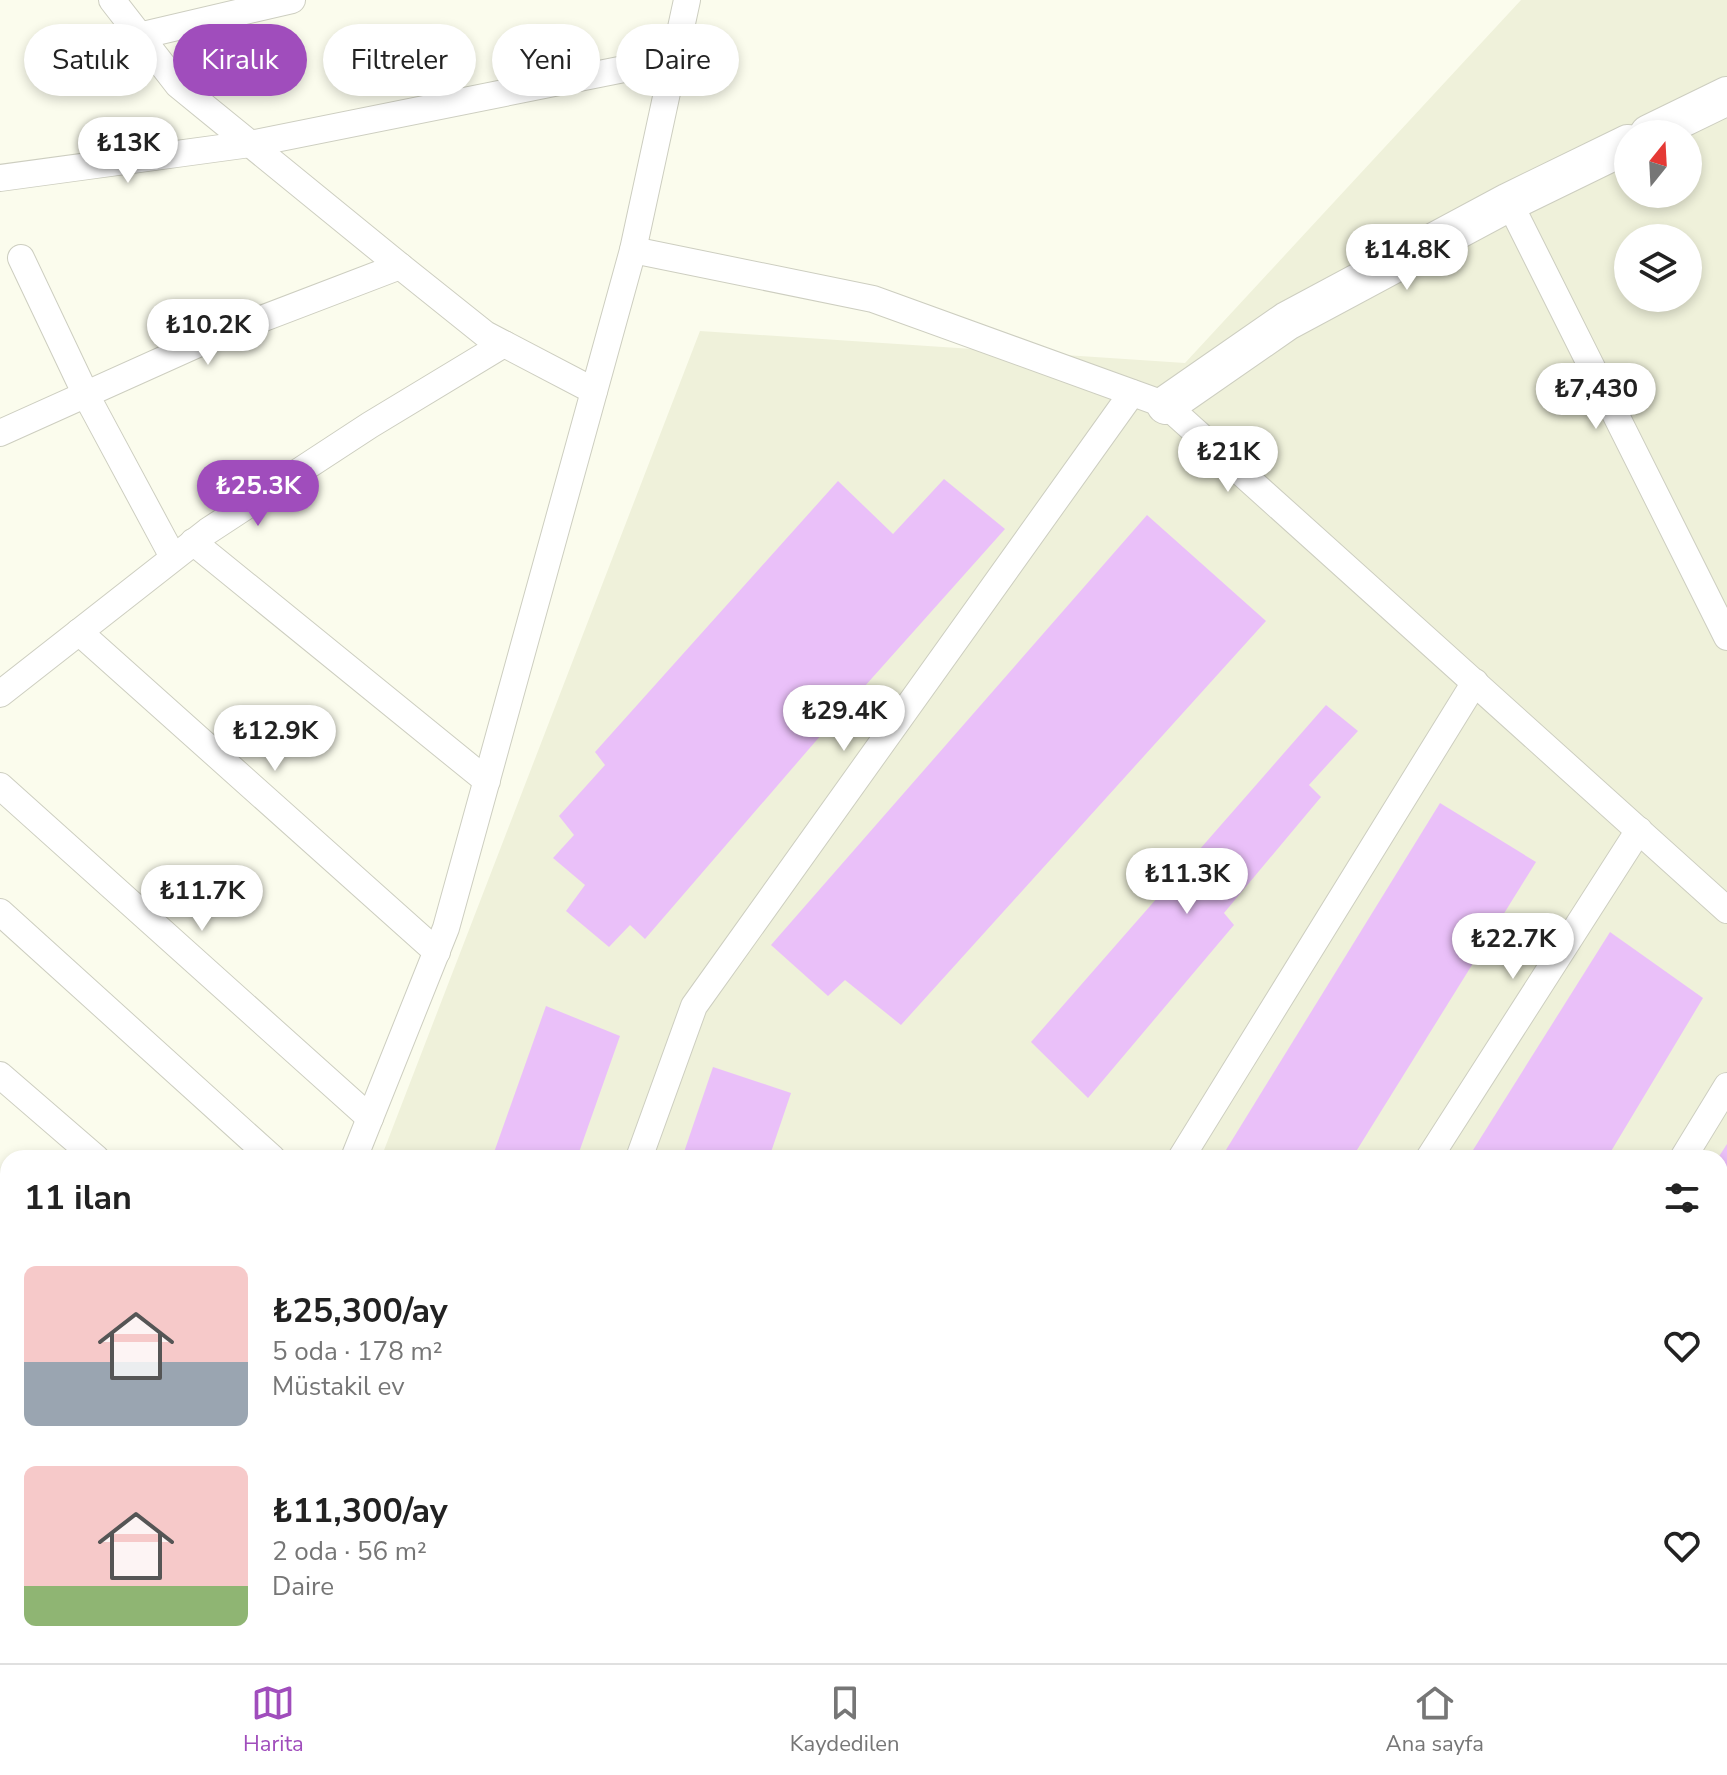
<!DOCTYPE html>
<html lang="tr">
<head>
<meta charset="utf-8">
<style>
	body { margin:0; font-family:"Nunito Sans",sans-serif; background:#f6f6f6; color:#222; height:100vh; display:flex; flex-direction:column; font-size:30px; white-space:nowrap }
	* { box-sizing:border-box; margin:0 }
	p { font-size:26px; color:#767676 }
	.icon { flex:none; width:44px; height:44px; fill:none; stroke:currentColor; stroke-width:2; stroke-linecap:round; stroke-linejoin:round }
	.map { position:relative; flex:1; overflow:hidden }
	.panel { position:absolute; left:0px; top:1150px; width:1728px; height:514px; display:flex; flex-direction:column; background:#fff; border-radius:24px 24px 0 0; box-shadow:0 4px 12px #0003 }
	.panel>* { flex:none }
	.banner { position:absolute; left:24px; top:24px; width:800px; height:72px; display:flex; gap:16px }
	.needle { width:52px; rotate:18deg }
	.tools { position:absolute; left:1614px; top:120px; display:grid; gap:16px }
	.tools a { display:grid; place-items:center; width:88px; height:88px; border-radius:50%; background:#fff; box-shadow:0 4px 12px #0003; font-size:40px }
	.price { position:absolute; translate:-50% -68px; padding:0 18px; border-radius:28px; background:#fff; color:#222; font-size:26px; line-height:52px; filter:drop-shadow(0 2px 4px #0008) }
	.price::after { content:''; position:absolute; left:50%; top:48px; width:24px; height:18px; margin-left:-12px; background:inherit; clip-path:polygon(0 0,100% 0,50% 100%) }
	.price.current { background:#a04dbc; color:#fff }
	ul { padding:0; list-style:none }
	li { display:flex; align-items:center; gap:24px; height:200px; padding:0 24px }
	li span { display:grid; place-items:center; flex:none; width:224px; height:160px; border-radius:12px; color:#555 }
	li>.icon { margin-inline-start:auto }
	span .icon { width:96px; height:96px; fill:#fffc; stroke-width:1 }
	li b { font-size:34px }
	h2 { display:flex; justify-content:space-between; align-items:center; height:96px; padding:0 24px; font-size:34px }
	.chip { padding:0 28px; border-radius:36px; background:#fff; box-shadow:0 4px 12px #0003; font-size:28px; line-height:72px }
	.chip.current { background:#a04dbc; color:#fff }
	.tabs { display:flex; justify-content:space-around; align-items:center; height:112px; border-top:2px solid #e0e0e0; background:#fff; font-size:22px; color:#767676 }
	.tabs a { display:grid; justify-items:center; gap:4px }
	.tabs .current { color:#a04dbc }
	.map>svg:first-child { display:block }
	.built { fill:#eff1da; fill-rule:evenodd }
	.building { fill:#eac0f9 }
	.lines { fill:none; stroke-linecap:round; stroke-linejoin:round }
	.minor-casing { stroke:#cdcec0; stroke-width:28 }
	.secondary-casing { stroke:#cdcec0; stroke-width:40 }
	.minor { stroke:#fff; stroke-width:26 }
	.secondary { stroke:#fff; stroke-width:38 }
</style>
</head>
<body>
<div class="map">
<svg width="1727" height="1663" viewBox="0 0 1727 1663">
	<rect width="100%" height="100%" fill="#fbfced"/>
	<path class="built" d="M1521,0H1727V1663H484L487,1656H1720V1158H381L700,331L1185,363ZM1628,134H1688V194H1628ZM1628,238H1688V298H1628Z"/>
	<g class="building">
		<polygon points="944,479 1005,529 815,742 645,939 630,925 609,947 566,911 585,885 553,858 574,835 559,816 605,765 595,752 838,481 893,534"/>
		<polygon points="1147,515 1266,621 901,1025 845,980 828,996 771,945"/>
		<polygon points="1326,705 1358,731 1309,785 1321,797 1224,913 1234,925 1088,1098 1031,1042"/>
		<polygon points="1440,803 1536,862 1352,1158 1221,1158"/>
		<polygon points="1610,932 1703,998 1607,1158 1468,1158"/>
		<polygon points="546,1006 620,1036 577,1158 492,1158"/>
		<polygon points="713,1067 791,1093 769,1158 682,1158"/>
		<polygon points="1727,1144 1727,1365 1720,1376 1718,1158"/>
		<polygon points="1727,1546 1727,1663 1654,1663 1658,1656 1720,1656 1720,1557"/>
		<polygon points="1198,1656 1299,1656 1295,1663 1217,1663"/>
		<polygon points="1408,1656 1545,1656 1541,1663 1403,1663"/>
	</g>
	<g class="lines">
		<g class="minor-casing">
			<g id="minor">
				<polyline points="112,0 178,85 400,266 485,334 594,391"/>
				<polyline points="139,36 292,0"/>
				<polyline points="0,178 250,144 674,59"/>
				<polyline points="1509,202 1727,637"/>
				<polyline points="633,250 873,299 1166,405 1727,910"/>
				<polyline points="21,258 86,395 173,557"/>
				<polyline points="0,433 209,339 400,266"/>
				<polyline points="193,542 487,781"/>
				<polyline points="79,632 437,952"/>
				<polyline points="0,694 208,531 370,425 504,344"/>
				<polyline points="0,786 370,1118"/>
				<polyline points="0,912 272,1158"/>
				<polyline points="0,1075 96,1158"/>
				<polyline points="354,1158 446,928 633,250 687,0"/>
				<polyline points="639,1158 694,1006 1132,393"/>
				<polyline points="1181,1158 1475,682"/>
				<polyline points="1429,1158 1639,830"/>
				<polyline points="1683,1158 1727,1086"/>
				<polyline points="0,1257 8,1264"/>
				<polyline points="0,1454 8,1459"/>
				<polyline points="1720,1486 1727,1474"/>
				<polyline points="10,1656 21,1663"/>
				<polyline points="373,1656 386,1663"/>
				<polyline points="886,1656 909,1663"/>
				<polyline points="1068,1656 1092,1663"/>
				<polyline points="97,1663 101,1656"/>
				<polyline points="508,1663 512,1656"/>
				<polyline points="1373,1663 1377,1656"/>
				<polyline points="1616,1663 1621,1656"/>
			</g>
		</g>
		<g class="secondary-casing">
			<g id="secondary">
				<polyline points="1649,134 1727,96"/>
				<polyline points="1166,405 1287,321 1509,202 1628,144"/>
			</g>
		</g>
		<use href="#minor" class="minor"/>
		<use href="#secondary" class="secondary"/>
	</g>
</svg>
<div class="tools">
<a><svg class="needle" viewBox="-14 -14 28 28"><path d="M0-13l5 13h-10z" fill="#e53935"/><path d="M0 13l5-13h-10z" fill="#767676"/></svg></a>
<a><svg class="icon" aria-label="layers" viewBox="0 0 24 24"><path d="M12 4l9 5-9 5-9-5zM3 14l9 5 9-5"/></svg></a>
</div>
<b class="price" style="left:128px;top:185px">₺13K</b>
<b class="price" style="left:1407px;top:292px">₺14.8K</b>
<b class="price" style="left:208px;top:367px">₺10.2K</b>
<b class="price" style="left:1596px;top:431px">₺7,430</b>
<b class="price" style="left:1228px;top:494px">₺21K</b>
<b class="price current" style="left:258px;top:528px">₺25.3K</b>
<b class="price" style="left:844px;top:753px">₺29.4K</b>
<b class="price" style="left:275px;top:773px">₺12.9K</b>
<b class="price" style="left:1187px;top:916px">₺11.3K</b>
<b class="price" style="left:202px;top:933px">₺11.7K</b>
<b class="price" style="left:1513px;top:981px">₺22.7K</b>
<div class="banner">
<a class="chip">Satılık</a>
<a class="chip current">Kiralık</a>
<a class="chip">Filtreler</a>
<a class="chip">Yeni</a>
<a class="chip">Daire</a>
</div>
<section class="panel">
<h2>11 ilan<svg class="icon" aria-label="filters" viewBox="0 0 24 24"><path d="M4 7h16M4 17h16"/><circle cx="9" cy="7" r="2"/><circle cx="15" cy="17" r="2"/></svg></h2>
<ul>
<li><span style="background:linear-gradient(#f6c9c9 60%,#9aa5b1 0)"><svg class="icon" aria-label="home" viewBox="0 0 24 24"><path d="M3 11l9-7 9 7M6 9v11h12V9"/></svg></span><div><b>₺25,300/ay</b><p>5 oda · 178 m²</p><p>Müstakil ev</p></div><svg class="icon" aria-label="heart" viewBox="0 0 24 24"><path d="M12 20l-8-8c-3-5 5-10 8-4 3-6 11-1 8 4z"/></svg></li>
<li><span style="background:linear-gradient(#f6c9c9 75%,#8fb573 0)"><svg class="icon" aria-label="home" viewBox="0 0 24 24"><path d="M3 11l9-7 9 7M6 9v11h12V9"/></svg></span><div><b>₺11,300/ay</b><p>2 oda · 56 m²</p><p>Daire</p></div><svg class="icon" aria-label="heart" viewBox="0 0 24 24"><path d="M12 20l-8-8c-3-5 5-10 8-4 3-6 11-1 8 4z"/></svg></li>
</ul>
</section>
</div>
<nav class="tabs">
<a class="current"><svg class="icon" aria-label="map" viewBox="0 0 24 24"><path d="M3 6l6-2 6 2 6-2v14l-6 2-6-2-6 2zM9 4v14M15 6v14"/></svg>Harita</a>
<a><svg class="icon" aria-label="saved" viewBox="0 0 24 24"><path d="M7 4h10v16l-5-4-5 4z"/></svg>Kaydedilen</a>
<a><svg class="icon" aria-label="home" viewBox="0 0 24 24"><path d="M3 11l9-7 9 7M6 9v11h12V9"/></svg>Ana sayfa</a>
</nav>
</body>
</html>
